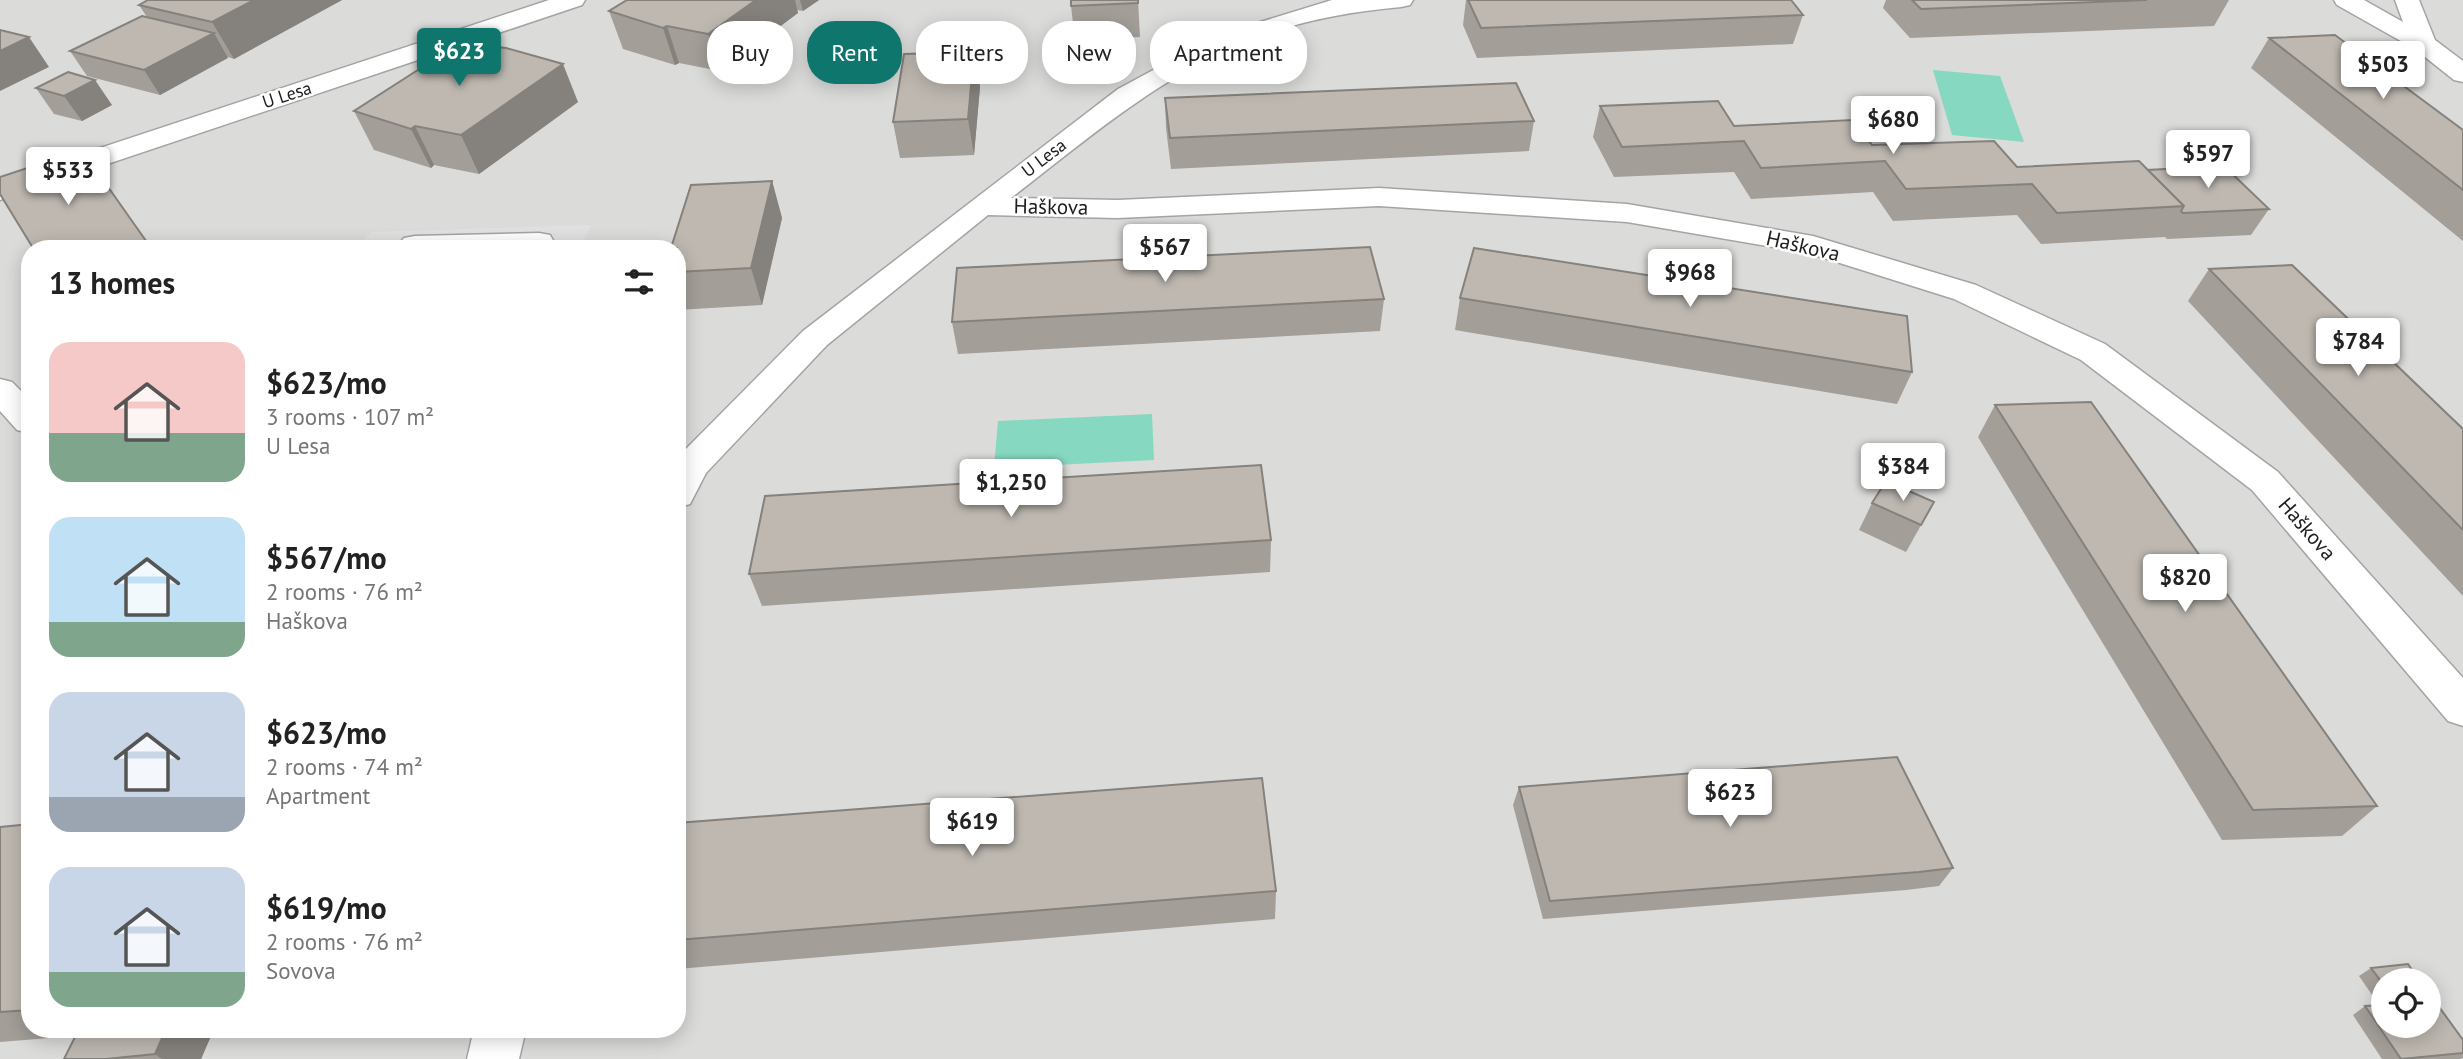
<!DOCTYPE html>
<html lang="en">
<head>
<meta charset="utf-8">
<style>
	body { margin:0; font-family:"PT Sans",sans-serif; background:#f2f2f2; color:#222; height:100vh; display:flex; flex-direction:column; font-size:26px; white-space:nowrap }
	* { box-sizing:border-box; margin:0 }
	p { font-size:23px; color:#767676 }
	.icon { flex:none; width:38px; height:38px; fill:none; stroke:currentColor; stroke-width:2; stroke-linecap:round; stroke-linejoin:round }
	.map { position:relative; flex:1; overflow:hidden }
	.sheet { position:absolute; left:21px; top:240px; width:665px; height:798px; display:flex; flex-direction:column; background:#fff; border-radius:28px; box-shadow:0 4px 18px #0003 }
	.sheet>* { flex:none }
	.hud { position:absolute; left:707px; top:21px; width:665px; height:63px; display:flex; gap:14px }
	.fabs { position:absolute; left:2371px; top:968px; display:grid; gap:14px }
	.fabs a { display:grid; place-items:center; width:70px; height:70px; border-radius:50%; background:#fff; box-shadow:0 4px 18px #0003; font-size:35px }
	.price { position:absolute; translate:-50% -60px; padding:0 16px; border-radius:7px; background:#fff; color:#222; font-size:23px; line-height:46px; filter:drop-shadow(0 2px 4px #0008) }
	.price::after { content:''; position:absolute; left:50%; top:42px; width:21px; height:16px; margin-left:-10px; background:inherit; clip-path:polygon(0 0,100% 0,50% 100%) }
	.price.current { background:#0f766e; color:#fff }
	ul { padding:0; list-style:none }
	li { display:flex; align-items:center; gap:21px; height:175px; padding:0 28px }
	li span { display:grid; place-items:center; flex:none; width:196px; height:140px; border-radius:21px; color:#555 }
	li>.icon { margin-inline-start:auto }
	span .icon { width:84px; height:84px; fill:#fffc; stroke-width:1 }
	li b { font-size:30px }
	h2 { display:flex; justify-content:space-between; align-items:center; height:84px; padding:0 28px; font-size:30px }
	.tag { padding:0 24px; border-radius:28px; background:#fff; box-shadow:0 4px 18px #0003; font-size:24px; line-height:63px }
	.tag.current { background:#0f766e; color:#fff }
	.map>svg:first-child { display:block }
	.residential { fill:#dbdbda; fill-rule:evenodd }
	.pitch { fill:#86d9c0 }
	.parking { fill:#e1e1e1 }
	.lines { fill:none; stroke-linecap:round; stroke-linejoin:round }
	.minor-casing { stroke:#a4a4a4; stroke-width:3 }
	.minor { fill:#fff; fill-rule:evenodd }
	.wall { fill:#a39e98 }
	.shaded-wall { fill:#85817c }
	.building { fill:#beb8b1; stroke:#85817c; stroke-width:2 }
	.labels { text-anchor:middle; stroke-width:5; stroke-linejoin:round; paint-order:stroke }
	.far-street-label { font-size:18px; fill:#1d1d1d; stroke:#fff }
	.street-label { font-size:21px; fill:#1d1d1d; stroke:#fff }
</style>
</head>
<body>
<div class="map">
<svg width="2463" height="1059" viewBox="0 0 2463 1059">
	<rect width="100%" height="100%" fill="#eeece4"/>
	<path class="residential" d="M0,0H2463V1059H0ZM30,248H677V1029H30ZM2384,980H2429V1026H2384Z"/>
	<g class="pitch">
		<polygon points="1933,70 2000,76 2024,142 1952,135"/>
		<polygon points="1152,414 1154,460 994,468 998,421"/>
	</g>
	<polygon class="parking" points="591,225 580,248 354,248 372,232"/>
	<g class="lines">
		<g class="minor-casing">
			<g id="minor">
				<polygon points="549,0 585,0 582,5 0,200 0,181"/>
				<path d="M1332,0H1413L1410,5L1401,7C1345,12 1287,23 1236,46C1153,82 1082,143 1011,198L1118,200L1379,188L1627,204L1813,236L1976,285L2105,344L2278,472L2463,678V726L2448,721L2252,490L2081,360L1954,299L1808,253L1627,222L1379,206L1118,218L988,215L827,345L706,473L690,504L677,508L678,457L803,331L1118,89L1218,35Z"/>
				<polygon points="2334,0 2364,0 2403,22 2395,0 2419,0 2435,40 2463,61 2463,82 2454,80 2415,49 2337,5"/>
				<polygon points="539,233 550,235 554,242 551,248 396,248 404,238 415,236"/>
				<polygon points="0,379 12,382 30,400 30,433 17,430 0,411"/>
				<polygon points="474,1029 526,1029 519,1059 467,1059"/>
			</g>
		</g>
		<use href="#minor" class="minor"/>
	</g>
	<g class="wall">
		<polygon points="342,0 234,59 228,57 160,95 87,76 70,51 147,17 139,5"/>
		<polygon points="627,0 819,0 803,11 797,10 798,13 720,71 679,63 675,65 623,49 609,11"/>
		<polygon points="1138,0 1140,37 1075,40 1071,6"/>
		<polygon points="1466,0 1791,0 1803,15 1793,44 1477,58 1463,25"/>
		<polygon points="1886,0 2229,0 2214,26 1910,38 1883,8"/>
		<polygon points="2269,38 2463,130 2463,241 2251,68"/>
		<polygon points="974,52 980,87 974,155 900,158 893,122"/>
		<polygon points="36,88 112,105 82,121 54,114"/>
		<polygon points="1165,98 1534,121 1529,151 1171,169 1166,128"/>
		<polygon points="578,102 479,174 434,165 431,168 374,150 354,111"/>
		<polygon points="1600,106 2017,167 2148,170 2269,209 2251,235 2167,239 2165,237 2041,244 2017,215 1893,221 1873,192 1751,199 1734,172 1614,177 1593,137"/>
		<polygon points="772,181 782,218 762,305 677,310 677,248"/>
		<polygon points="2209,269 2463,429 2463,596 2188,301"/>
		<polygon points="1460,298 1912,372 1897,404 1455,330"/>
		<polygon points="1384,299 1380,331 958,354 952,322"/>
		<polygon points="1995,405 2377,806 2342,836 2222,840 1978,437"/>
		<polygon points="1934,502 1906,552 1859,530 1872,503"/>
		<polygon points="1271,540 1270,572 762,606 749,574"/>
		<polygon points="1519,787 1953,868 1939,886 1906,890 1543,919 1513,805"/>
		<polygon points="677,823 1276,891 1275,919 677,969"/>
		<polygon points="30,824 30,1029 214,1029 201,1059 64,1059 75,1036 0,1042 0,827"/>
		<polygon points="2371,968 2384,980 2384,1026 2463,1040 2463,1058 2460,1059 2382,1059 2353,1015 2365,1006 2379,1005 2359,976"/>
	</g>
	<g class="shaded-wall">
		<polygon points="254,0 342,0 234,59 212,22"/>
		<polygon points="756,0 795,0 798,13 720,71 708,34"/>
		<polygon points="800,0 819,0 803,11"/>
		<polygon points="667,26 679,63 675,65 663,28"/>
		<polygon points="214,33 228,58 160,95 144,70"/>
		<polygon points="29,37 49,67 0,91 0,51"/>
		<polygon points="974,52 980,87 974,155 968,119"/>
		<polygon points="563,64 578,102 479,174 461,135"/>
		<polygon points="95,80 112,105 82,121 64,96"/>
		<polygon points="415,126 434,165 431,168 411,129"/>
		<polygon points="772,181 782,218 762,305 751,268"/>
		<polygon points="166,1029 214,1029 201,1059 162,1059 155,1054"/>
	</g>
	<g class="building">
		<polygon points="148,0 254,0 212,22 139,5"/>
		<polygon points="627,0 756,0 708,34 667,26 663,28 609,11"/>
		<polygon points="1071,0 1138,0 1138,3 1071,6"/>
		<polygon points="1468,0 1791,0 1803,15 1481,28"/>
		<polygon points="1912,0 2147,0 1921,9"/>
		<polygon points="142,16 214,33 144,70 70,51"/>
		<polygon points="0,30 29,37 0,51"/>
		<polygon points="2335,35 2463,130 2463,190 2269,38"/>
		<polygon points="460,43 506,48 563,64 461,135 415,126 411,129 354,111"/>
		<polygon points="974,52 968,119 893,122 904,54"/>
		<polygon points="68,72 95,80 64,96 36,88"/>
		<polygon points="1516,83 1534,121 1170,138 1165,98"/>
		<polygon points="1718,101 1734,126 1853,120 1872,145 1994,141 2017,167 2139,161 2184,206 2057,213 2032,184 1906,189 1885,161 1761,168 1744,141 1622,147 1600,106"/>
		<polygon points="82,150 151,248 33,248 0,194 0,177"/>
		<polygon points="2224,166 2269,209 2183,213 2181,211 2184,206 2148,170"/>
		<polygon points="772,181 751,268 677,272 677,248 671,248 691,185"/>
		<polygon points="1370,247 1384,299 952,322 957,268"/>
		<polygon points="1474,248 1907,316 1912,372 1460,298"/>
		<polygon points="2292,265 2463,429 2463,530 2209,269"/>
		<polygon points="2091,402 2377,806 2253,810 1995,405"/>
		<polygon points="1261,465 1271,540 749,574 765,496"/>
		<polygon points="1886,481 1934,502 1921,525 1872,503"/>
		<polygon points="1897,757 1953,868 1919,872 1550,901 1519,787"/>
		<polygon points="1262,778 1276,891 677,940 677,823"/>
		<polygon points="30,824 30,1010 0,1012 0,827"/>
		<polygon points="2408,964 2419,980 2384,980 2384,985 2371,968"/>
		<polygon points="2429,993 2463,1040 2463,1053 2401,1059 2365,1006 2384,1005 2384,1026 2429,1026"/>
		<polygon points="79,1029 166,1029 155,1054 106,1059 64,1059"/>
	</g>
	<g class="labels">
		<g class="far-street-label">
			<text transform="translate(287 95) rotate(-18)" y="6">U Lesa</text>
			<text transform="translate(1044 158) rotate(-37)" y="6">U Lesa</text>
		</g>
		<g class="street-label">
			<text transform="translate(1051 207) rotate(1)" y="7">Haškova</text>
			<text transform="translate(1803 246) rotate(13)" y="7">Haškova</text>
			<text transform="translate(2307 529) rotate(49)" y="7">Haškova</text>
		</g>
	</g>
</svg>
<div class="fabs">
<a><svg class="icon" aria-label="locate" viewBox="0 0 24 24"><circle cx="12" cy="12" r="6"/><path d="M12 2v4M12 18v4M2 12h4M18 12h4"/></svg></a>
</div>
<b class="price current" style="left:459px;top:88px">$623</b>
<b class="price" style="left:2383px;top:101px">$503</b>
<b class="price" style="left:1893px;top:156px">$680</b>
<b class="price" style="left:2208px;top:190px">$597</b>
<b class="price" style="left:68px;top:207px">$533</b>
<b class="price" style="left:1165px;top:284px">$567</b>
<b class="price" style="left:1690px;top:309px">$968</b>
<b class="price" style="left:2358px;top:378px">$784</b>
<b class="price" style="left:1903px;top:503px">$384</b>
<b class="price" style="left:1011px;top:519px">$1,250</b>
<b class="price" style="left:2185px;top:614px">$820</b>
<b class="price" style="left:1730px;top:829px">$623</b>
<b class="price" style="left:972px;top:858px">$619</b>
<div class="hud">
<a class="tag">Buy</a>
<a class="tag current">Rent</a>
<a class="tag">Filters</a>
<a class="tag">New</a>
<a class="tag">Apartment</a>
</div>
<section class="sheet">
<h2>13 homes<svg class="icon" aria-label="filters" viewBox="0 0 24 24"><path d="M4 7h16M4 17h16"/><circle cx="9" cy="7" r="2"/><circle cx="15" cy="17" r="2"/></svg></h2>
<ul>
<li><span style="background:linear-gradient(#f6c9c9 65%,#7fa58c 0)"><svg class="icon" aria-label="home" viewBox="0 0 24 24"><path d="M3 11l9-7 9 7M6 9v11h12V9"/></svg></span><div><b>$623/mo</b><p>3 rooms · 107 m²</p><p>U Lesa</p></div></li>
<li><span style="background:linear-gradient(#bfe0f5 75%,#7fa58c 0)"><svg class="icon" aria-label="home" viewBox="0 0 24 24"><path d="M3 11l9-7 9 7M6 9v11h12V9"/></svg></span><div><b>$567/mo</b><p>2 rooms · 76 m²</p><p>Haškova</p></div></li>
<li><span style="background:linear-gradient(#c9d6e8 75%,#9aa5b1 0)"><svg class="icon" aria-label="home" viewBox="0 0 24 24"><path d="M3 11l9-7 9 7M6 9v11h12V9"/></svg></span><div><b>$623/mo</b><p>2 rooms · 74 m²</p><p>Apartment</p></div></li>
<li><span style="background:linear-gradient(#c9d6e8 75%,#7fa58c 0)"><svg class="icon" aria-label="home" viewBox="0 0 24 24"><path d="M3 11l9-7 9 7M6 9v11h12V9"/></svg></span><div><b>$619/mo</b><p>2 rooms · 76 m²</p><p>Sovova</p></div></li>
</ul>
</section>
</div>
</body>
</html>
